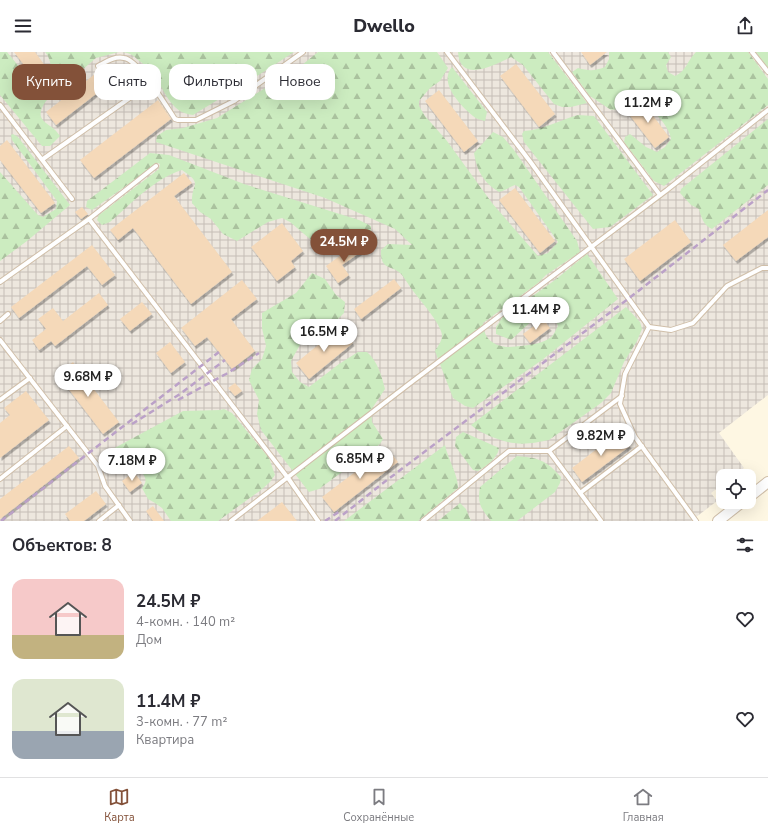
<!DOCTYPE html>
<html lang="ru">
<head>
<meta charset="utf-8">
<style>
	body { margin:0; font-family:"Nunito Sans",sans-serif; background:#f2f2f3; color:#2b2b33; height:100vh; display:flex; flex-direction:column; font-size:15px; white-space:nowrap }
	* { box-sizing:border-box; margin:0 }
	p { font-size:13px; color:#7c7c81 }
	.icon { flex:none; width:22px; height:22px; fill:none; stroke:currentColor; stroke-width:2; stroke-linecap:round; stroke-linejoin:round }
	.map { position:relative; height:469px; overflow:hidden }
	.details { display:flex; flex-direction:column; background:#fff; flex:1 }
	.details>* { flex:none }
	.guide { position:absolute; left:12px; top:12px; width:400px; height:36px; display:flex; gap:8px }
	.buttons { position:absolute; left:716px; top:417px; display:grid; gap:8px }
	.buttons a { display:grid; place-items:center; width:40px; height:40px; border-radius:8px; background:#fff; box-shadow:0 4px 16px #0002; font-size:20px }
	.price { position:absolute; translate:-50% -34px; padding:0 9px; border-radius:14px; background:#fff; color:#222; font-size:13px; line-height:26px; filter:drop-shadow(0 1px 2px #0008) }
	.price::after { content:''; position:absolute; left:50%; top:24px; width:12px; height:9px; margin-left:-6px; background:inherit; clip-path:polygon(0 0,100% 0,50% 100%) }
	.price.active { background:#835139; color:#fff }
	ul { padding:0; list-style:none }
	li { display:flex; align-items:center; gap:12px; height:100px; padding:0 12px }
	li span { display:grid; place-items:center; flex:none; width:112px; height:80px; border-radius:12px; color:#555 }
	li>.icon { margin-inline-start:auto }
	span .icon { width:48px; height:48px; fill:#fffc; stroke-width:1 }
	li b { font-size:17px }
	h2 { display:flex; justify-content:space-between; align-items:center; height:48px; padding:0 12px; font-size:17px }
	.chip { padding:0 14px; border-radius:12px; background:#fff; box-shadow:0 4px 16px #0002; font-size:14px; line-height:36px }
	.chip.active { background:#835139; color:#fff }
	header { display:flex; justify-content:space-between; align-items:center; height:52px; padding:0 12px; background:#fff; font-size:18px; font-weight:800 }
	.tabs { display:flex; justify-content:space-around; align-items:center; height:56px; border-top:1px solid #e1e1e2; background:#fff; font-size:11px; color:#7c7c81 }
	.tabs a { display:grid; justify-items:center; gap:2px }
	.tabs .active { color:#835139 }
	.map>svg:first-child { display:block }
	.industrial { fill:url(#industrial-grid) }
	.forest { fill:url(#forest-firs) }
	.building { fill:#f5d9b9; filter:url(#shadow) }
	.lines { fill:none; stroke-linecap:round; stroke-linejoin:round }
	.service-casing { stroke:#d0bfa9; stroke-width:6 }
	.tertiary-casing { stroke:#d0bfa9; stroke-width:12 }
	.service { stroke:#fff; stroke-width:4 }
	.tertiary { stroke:#fff; stroke-width:10 }
	.rail { stroke:#bba1c8; stroke-width:2.5; stroke-dasharray:6 4; stroke-linecap:butt }
</style>
</head>
<body>
<header><svg class="icon" aria-label="menu" viewBox="0 0 24 24"><path d="M4 6h16M4 12h16M4 18h16"/></svg>Dwello<svg class="icon" aria-label="share" viewBox="0 0 24 24"><path d="M12 15V3M7 8l5-5 5 5M5 13v7h14v-7"/></svg></header>
<div class="map">
<svg width="768" height="469" viewBox="0 0 768 469">
	<defs>
		<pattern id="industrial-grid" width="8" height="8" patternUnits="userSpaceOnUse"><rect width="8" height="8" fill="#ede7de"/><path d="M0 4h8M4 0v8" fill="none" stroke="#c5beb6"/></pattern>
		<pattern id="forest-firs" width="22" height="20" patternUnits="userSpaceOnUse"><rect width="22" height="20" fill="#ccecc0"/><path d="M5 1l3.5 6h-7zM16 11l3.5 6h-7z" fill="#aac29e"/></pattern>
		<filter id="shadow"><feDropShadow dx="1.5" dy="3" stdDeviation="0" flood-color="#0004"/></filter>
	</defs>
	<rect width="100%" height="100%" fill="#fef7e3"/>
	<polygon class="industrial" points="0,0 768,0 768,343 719,381 744,416 734,424 723,424 723,432 711,441 717,449 691,469 0,469"/>
	<g class="forest">
		<path d="M0,0H7L30,28C43,30 45,23 51,13L48,4L45,0H119L96,6L46,49C31,71 51,69 60,84L50,94H42L0,43Z"/>
		<path d="M122,0H294L265,19L193,63C168,61 164,33 150,18C147,14 142,11 138,8C133,3 130,1 122,0Z"/>
		<path d="M318,0H437L448,16L440,29L430,36L419,49V54L425,64L447,89L492,151L538,204L548,201L558,190L519,135L515,133C509,135 505,139 499,140C483,130 477,119 474,101L493,80L503,85L514,98L577,189L580,200L546,223L538,231L483,271C483,286 494,295 509,295C513,295 517,294 521,294C530,293 545,291 551,285C554,283 556,277 558,274L553,263L544,260L536,265L511,288L496,282V275L502,266L555,228L587,202L618,247L542,308L473,356L465,354L453,346L435,299C438,294 442,289 442,283C441,272 420,248 413,239C409,234 406,228 402,223C393,212 380,220 381,198L388,192L412,193L395,177L325,146L156,90L157,84L166,78L183,76L217,66L302,13Z"/>
		<path d="M458,0H548L587,51L571,55H562L554,52L523,13L511,5C494,13 460,32 458,0Z"/>
		<path d="M609,0H668L671,5L666,13L668,20L675,24C686,20 688,7 696,0H748L768,27V53L664,134L654,129L624,90L625,85L630,82L646,95L657,100L665,95L671,87C670,74 651,57 643,47L636,48L624,56L611,58L590,44L572,20L578,16C589,19 595,19 605,15L609,7Z"/>
		<polygon points="756,0 768,0 768,16"/>
		<path d="M452,15L487,60L485,69C481,68 476,67 473,64C461,54 438,31 452,15Z"/>
		<path d="M578,63L594,64L653,143L610,175L593,177L524,90L522,82L524,79C543,78 560,68 578,63Z"/>
		<path d="M768,67V133L712,177C704,174 701,165 699,157L691,153L680,141L681,137Z"/>
		<polygon points="13,82 18,85 70,153 27,189 0,209 0,120 38,163 43,165 56,157 57,149 12,88 11,83"/>
		<path d="M150,101L169,103L244,132L359,168L371,174V179C359,180 346,180 335,185C328,188 325,193 317,193L290,170L282,166L268,170L237,189L223,182L211,167L200,160L192,151C191,130 204,133 182,118C154,127 132,151 110,170L102,173L97,168L99,163L159,117L160,112L158,111L92,158L86,155L87,149Z"/>
		<path d="M312,221L325,227L336,243L345,250L344,261L328,277L301,291L291,309L292,320L300,330L309,335L339,312L358,300H367C378,310 381,322 385,337L371,358L372,370L383,387L380,392L319,437L309,440L261,378L257,362L259,348L249,328L252,317L262,307L266,294L262,276V261L296,241Z"/>
		<path d="M626,255L640,270L642,277L637,289L624,310L611,341L601,351L549,388C539,390 525,393 514,391C503,390 479,381 471,373Z"/>
		<path d="M224,357L232,361L269,406L275,423L270,430L261,438L218,469H171L162,456L155,451L148,447L142,436C146,431 147,428 143,422C135,413 126,417 117,412C114,411 111,408 109,406V399L183,359L220,358Z"/>
		<path d="M463,380L499,396C498,406 486,414 478,419L473,418L455,394L456,385Z"/>
		<path d="M445,393C448,408 458,422 458,436L418,469H344Z"/>
		<path d="M517,404C539,406 546,408 561,425L560,431L555,440L517,469H491C481,456 477,452 480,435Z"/>
		<polygon points="460,451 466,457 471,469 438,469"/>
	</g>
	<g class="building">
		<polygon points="14,0 35,0 46,15 33,25"/>
		<polygon points="581,0 607,0 590,13"/>
		<polygon points="516,12 555,62 539,75 500,24"/>
		<polygon points="95,22 105,35 56,73 46,60"/>
		<polygon points="439,38 478,89 464,100 425,49"/>
		<polygon points="158,48 171,67 94,126 80,108"/>
		<polygon points="642,49 669,85 655,96 627,60"/>
		<polygon points="7,88 55,151 41,161 0,108 0,94"/>
		<polygon points="184,121 192,131 174,144 232,220 191,252 133,176 118,188 110,178"/>
		<polygon points="515,136 555,189 540,201 499,148"/>
		<polygon points="82,155 88,162 81,167 75,160"/>
		<polygon points="768,158 768,185 736,209 723,193"/>
		<polygon points="675,168 691,190 640,229 624,207"/>
		<polygon points="282,171 303,199 291,209 295,215 277,229 251,195"/>
		<polygon points="359,190 365,197 342,213 349,223 338,231 326,214"/>
		<polygon points="92,193 115,223 102,233 87,214 19,266 11,255"/>
		<polygon points="394,227 401,236 361,267 354,257"/>
		<polygon points="242,228 257,247 231,267 255,299 232,317 207,285 195,294 181,276"/>
		<polygon points="99,241 108,253 55,294 51,289 39,298 32,288 46,277 38,267 53,256 63,269"/>
		<polygon points="142,250 152,262 130,279 120,267"/>
		<polygon points="543,267 550,276 530,291 523,282"/>
		<polygon points="340,275 353,291 309,327 296,311"/>
		<polygon points="170,290 185,310 171,321 156,301"/>
		<polygon points="73,310 119,370 103,382 57,322"/>
		<polygon points="235,331 242,339 235,344 228,336"/>
		<polygon points="26,339 49,368 0,406 0,371 10,363 4,356"/>
		<polygon points="619,380 630,394 582,430 572,416"/>
		<polygon points="69,394 79,406 0,467 0,447"/>
		<polygon points="387,396 398,410 334,460 322,445"/>
		<polygon points="134,420 142,431 130,440 122,429"/>
		<polygon points="96,439 106,452 84,469 70,469 65,462"/>
		<polygon points="282,450 297,469 257,469"/>
		<polygon points="153,454 164,469 153,469 146,459"/>
	</g>
	<g class="lines">
		<g class="service-casing">
			<g id="service">
				<polyline points="447,0 532,112 649,275 625,322 620,352 635,385 696,469"/>
				<polyline points="553,0 660,143"/>
				<polyline points="752,0 768,20"/>
				<path d="M98,14C106,10 114,4 124,6C139,8 166,54 175,67L178,68H196L234,49L303,0"/>
				<polyline points="0,53 72,147"/>
				<polyline points="43,107 151,31"/>
				<polyline points="156,114 89,167 288,426 318,469"/>
				<polyline points="0,230 89,167"/>
				<polyline points="0,269 8,262"/>
				<polyline points="649,275 671,278 693,271 727,234 762,216 768,216"/>
				<polyline points="0,288 98,414 105,434 130,469"/>
				<polyline points="0,348 30,326"/>
				<polyline points="549,399 622,344"/>
				<polyline points="0,427 67,374"/>
				<polyline points="580,441 642,394"/>
				<polyline points="99,469 119,453"/>
				<polyline points="231,469 409,332 667,138 768,58"/>
				<polyline points="423,469 509,399 549,399 601,469"/>
			</g>
		</g>
		<g class="tertiary-casing">
			<g id="tertiary">
				<polyline points="749,445 768,430"/>
				<polyline points="718,469 742,450"/>
			</g>
		</g>
		<use href="#service" class="service"/>
		<use href="#tertiary" class="tertiary"/>
		<g class="rail">
			<polyline points="178,348 226,322 259,301"/>
			<polyline points="132,372 180,342 225,308"/>
			<polyline points="1,469 219,300"/>
			<polyline points="325,469 340,459"/>
			<polyline points="335,469 387,428 628,247 768,138"/>
		</g>
	</g>
</svg>
<div class="buttons">
<a><svg class="icon" aria-label="locate" viewBox="0 0 24 24"><circle cx="12" cy="12" r="6"/><path d="M12 2v4M12 18v4M2 12h4M18 12h4"/></svg></a>
</div>
<b class="price" style="left:648px;top:72px">11.2M ₽</b>
<b class="price active" style="left:344px;top:211px">24.5M ₽</b>
<b class="price" style="left:536px;top:279px">11.4M ₽</b>
<b class="price" style="left:324px;top:301px">16.5M ₽</b>
<b class="price" style="left:88px;top:346px">9.68M ₽</b>
<b class="price" style="left:601px;top:405px">9.82M ₽</b>
<b class="price" style="left:360px;top:428px">6.85M ₽</b>
<b class="price" style="left:132px;top:430px">7.18M ₽</b>
<div class="guide">
<a class="chip active">Купить</a>
<a class="chip">Снять</a>
<a class="chip">Фильтры</a>
<a class="chip">Новое</a>
</div>
</div>
<section class="details">
<h2>Объектов: 8<svg class="icon" aria-label="filters" viewBox="0 0 24 24"><path d="M4 7h16M4 17h16"/><circle cx="9" cy="7" r="2"/><circle cx="15" cy="17" r="2"/></svg></h2>
<ul>
<li><span style="background:linear-gradient(#f6c9c9 70%,#c2b280 0)"><svg class="icon" aria-label="home" viewBox="0 0 24 24"><path d="M3 11l9-7 9 7M6 9v11h12V9"/></svg></span><div><b>24.5M ₽</b><p>4-комн. · 140 m²</p><p>Дом</p></div><svg class="icon" aria-label="heart" viewBox="0 0 24 24"><path d="M12 20l-8-8c-3-5 5-10 8-4 3-6 11-1 8 4z"/></svg></li>
<li><span style="background:linear-gradient(#dfe7d0 65%,#9aa5b1 0)"><svg class="icon" aria-label="home" viewBox="0 0 24 24"><path d="M3 11l9-7 9 7M6 9v11h12V9"/></svg></span><div><b>11.4M ₽</b><p>3-комн. · 77 m²</p><p>Квартира</p></div><svg class="icon" aria-label="heart" viewBox="0 0 24 24"><path d="M12 20l-8-8c-3-5 5-10 8-4 3-6 11-1 8 4z"/></svg></li>
</ul>
</section>
<nav class="tabs">
<a class="active"><svg class="icon" aria-label="map" viewBox="0 0 24 24"><path d="M3 6l6-2 6 2 6-2v14l-6 2-6-2-6 2zM9 4v14M15 6v14"/></svg>Карта</a>
<a><svg class="icon" aria-label="saved" viewBox="0 0 24 24"><path d="M7 4h10v16l-5-4-5 4z"/></svg>Сохранённые</a>
<a><svg class="icon" aria-label="home" viewBox="0 0 24 24"><path d="M3 11l9-7 9 7M6 9v11h12V9"/></svg>Главная</a>
</nav>
</body>
</html>
